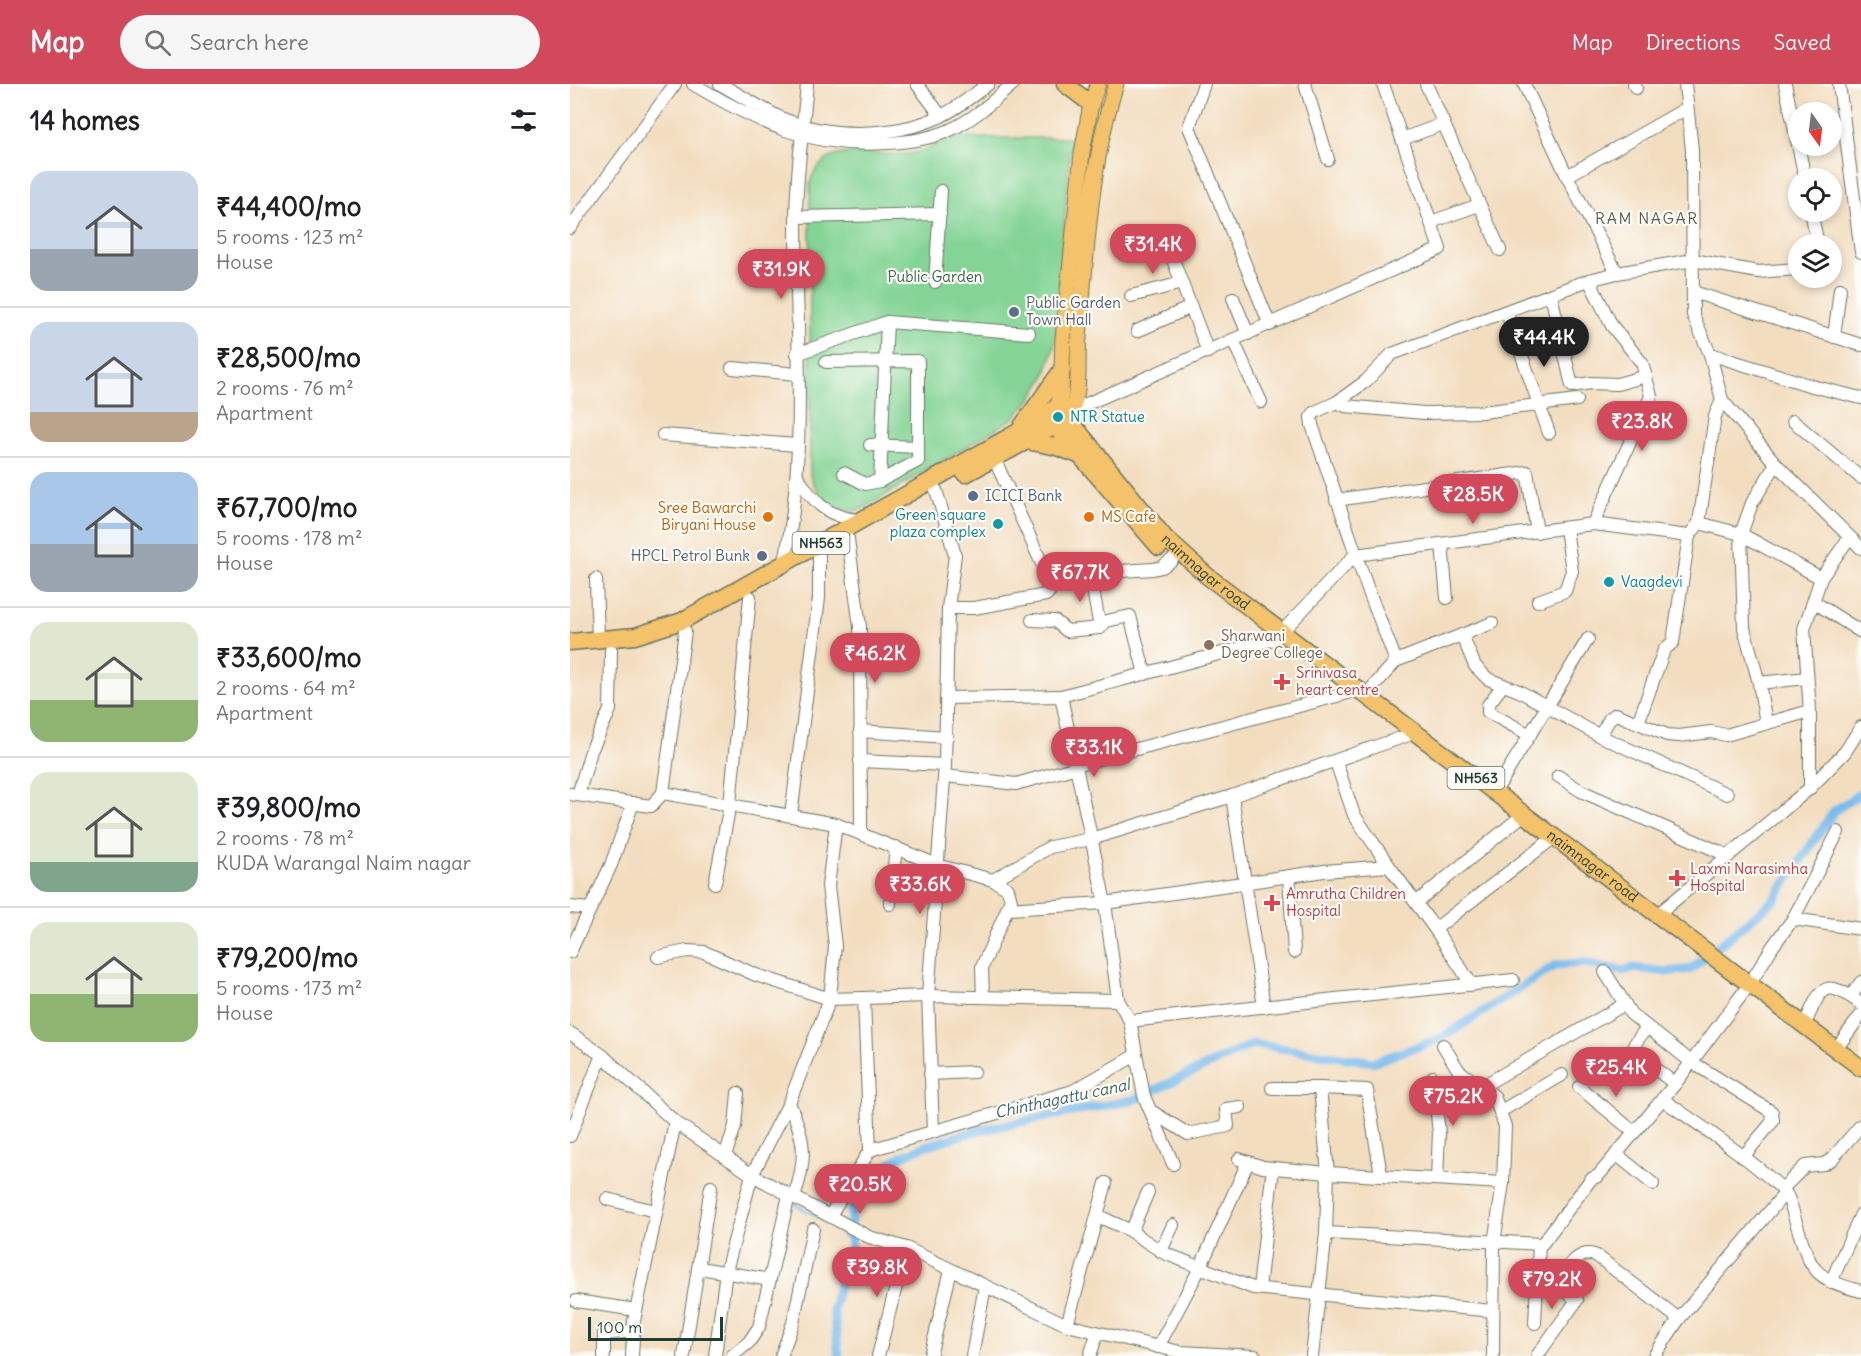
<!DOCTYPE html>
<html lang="en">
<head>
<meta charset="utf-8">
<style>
	body { margin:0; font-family:Delius,sans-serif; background:#f6f6f6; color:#202124; height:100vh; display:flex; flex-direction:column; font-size:22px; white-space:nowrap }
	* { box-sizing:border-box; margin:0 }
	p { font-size:20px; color:#757577 }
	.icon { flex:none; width:33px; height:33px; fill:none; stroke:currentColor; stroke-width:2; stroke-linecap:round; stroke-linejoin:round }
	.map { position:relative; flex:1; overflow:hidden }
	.sheet { display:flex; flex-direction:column; background:#fff; width:570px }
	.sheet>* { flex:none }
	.needle { width:39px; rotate:166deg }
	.controls { position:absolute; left:1218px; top:18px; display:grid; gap:12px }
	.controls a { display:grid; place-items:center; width:54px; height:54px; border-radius:50%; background:#fff; box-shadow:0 3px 9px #0003; font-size:30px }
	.scale { position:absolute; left:18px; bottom:15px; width:135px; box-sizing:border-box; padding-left:6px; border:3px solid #1f3d34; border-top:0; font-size:16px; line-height:21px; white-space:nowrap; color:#1f3d34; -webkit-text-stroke:4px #fdfcf7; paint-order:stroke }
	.price { position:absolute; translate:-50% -51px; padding:0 14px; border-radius:21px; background:#d1495b; color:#fff; font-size:20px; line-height:39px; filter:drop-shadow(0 2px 3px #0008) }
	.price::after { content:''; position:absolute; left:50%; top:36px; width:18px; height:14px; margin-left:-9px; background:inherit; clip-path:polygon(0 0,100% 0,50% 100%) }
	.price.selected { background:#222; color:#fff }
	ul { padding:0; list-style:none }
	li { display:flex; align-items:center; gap:18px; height:150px; padding:0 30px }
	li+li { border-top:2px solid #e0e0e0 }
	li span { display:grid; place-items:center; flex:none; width:168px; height:120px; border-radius:18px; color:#555 }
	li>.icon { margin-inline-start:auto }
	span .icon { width:72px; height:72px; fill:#fffc; stroke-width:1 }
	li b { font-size:26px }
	h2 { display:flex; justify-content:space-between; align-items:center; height:72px; padding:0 30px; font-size:26px }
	header { display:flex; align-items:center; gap:36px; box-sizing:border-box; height:84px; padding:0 30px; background:#d1495b; color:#fff }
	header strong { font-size:28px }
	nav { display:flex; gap:33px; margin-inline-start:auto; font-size:21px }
	.search { width:420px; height:54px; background:#f6f6f6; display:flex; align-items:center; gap:15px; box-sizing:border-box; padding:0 21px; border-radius:33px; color:#757577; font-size:22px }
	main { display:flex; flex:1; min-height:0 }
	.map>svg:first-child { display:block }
	.green { fill:#84d495; stroke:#528864; stroke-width:1.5 }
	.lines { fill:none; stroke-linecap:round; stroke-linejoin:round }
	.stream { stroke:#76b9ec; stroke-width:3 }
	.canal { stroke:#76b9ec; stroke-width:9 }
	.minor-casing { stroke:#697565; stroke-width:14 }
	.major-casing { stroke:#697565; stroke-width:17 }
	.highway-casing { stroke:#697565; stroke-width:19 }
	.minor { stroke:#fff; stroke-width:12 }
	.major { stroke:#f3c26a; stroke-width:15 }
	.highway { stroke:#f3c26a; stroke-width:16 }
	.service-dot { fill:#5c6f8a; stroke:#fdfcf7; stroke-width:2 }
	.culture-dot { fill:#0f9aa8; stroke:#fdfcf7; stroke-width:2 }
	.food-dot { fill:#e8710a; stroke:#fdfcf7; stroke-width:2 }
	.education-dot { fill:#8d6e63; stroke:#fdfcf7; stroke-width:2 }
	.health-dot { fill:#e0444e; stroke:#fdfcf7; stroke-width:2 }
	.labels { text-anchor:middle; stroke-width:4.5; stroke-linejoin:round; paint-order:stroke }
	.shield { fill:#fdfcf7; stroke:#62766e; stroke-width:1.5 }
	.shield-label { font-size:14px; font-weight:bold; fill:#1f3d34 }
	.park-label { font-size:15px; fill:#38634c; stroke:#fdfcf7 }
	.service-label { font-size:15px; fill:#4e5e75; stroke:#fdfcf7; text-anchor:start }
	.culture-label { font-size:15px; fill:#0d838f; stroke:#fdfcf7; text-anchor:start }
	.food-label { font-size:15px; fill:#c56008; stroke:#fdfcf7; text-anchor:end }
	.street-label { font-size:15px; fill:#1f3d34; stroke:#fdfcf7 }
	.education-label { font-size:15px; fill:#785e54; stroke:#fdfcf7; text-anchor:start }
	.health-label { font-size:15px; fill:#be3a42; stroke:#fdfcf7; text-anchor:start }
	.neighbourhood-label { font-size:16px; letter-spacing:1.5px; fill:#5c6052; stroke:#fdfcf7 }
	.water-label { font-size:16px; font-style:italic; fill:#39626b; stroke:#fdfcf7 }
</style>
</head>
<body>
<header>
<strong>Map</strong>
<div class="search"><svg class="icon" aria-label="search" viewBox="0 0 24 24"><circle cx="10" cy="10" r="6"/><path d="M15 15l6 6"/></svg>Search here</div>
<nav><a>Map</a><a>Directions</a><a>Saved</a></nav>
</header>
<main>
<section class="sheet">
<h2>14 homes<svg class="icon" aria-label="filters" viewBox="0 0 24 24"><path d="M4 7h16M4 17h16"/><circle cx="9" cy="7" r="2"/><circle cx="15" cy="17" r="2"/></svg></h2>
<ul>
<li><span style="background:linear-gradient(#c9d6e8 65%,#9aa5b1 0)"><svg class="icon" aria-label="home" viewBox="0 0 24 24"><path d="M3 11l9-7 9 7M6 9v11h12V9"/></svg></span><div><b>₹44,400/mo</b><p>5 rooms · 123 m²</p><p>House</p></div></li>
<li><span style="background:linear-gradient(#c9d6e8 75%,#b9a48a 0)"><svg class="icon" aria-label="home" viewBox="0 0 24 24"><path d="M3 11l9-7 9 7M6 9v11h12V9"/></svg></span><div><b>₹28,500/mo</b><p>2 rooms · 76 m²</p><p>Apartment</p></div></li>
<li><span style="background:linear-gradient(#a9c7e8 60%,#9aa5b1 0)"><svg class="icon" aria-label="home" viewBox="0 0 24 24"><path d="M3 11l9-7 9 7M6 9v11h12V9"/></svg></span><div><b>₹67,700/mo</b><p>5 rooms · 178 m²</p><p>House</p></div></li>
<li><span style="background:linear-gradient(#dfe7d0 65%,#8fb573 0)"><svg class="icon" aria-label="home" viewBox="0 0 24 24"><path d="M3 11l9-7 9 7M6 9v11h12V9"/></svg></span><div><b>₹33,600/mo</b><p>2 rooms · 64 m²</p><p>Apartment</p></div></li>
<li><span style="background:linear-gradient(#dfe7d0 75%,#7fa58c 0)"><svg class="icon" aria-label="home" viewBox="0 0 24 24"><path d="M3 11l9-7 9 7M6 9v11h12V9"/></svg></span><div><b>₹39,800/mo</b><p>2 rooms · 78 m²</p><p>KUDA Warangal Naim nagar</p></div></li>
<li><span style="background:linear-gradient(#dfe7d0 60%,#8fb573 0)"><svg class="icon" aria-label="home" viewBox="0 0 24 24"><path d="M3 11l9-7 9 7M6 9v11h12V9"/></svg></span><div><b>₹79,200/mo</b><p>5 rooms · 173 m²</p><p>House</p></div></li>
</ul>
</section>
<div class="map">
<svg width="1291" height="1272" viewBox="0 0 1291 1272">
	<rect width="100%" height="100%" fill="#fdfcf7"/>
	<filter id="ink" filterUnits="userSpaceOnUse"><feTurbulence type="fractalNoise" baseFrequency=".0167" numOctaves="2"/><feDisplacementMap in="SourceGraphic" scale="12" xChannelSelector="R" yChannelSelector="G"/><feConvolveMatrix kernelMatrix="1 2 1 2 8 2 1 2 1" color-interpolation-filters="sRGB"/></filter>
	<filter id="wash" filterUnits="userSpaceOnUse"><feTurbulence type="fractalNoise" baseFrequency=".008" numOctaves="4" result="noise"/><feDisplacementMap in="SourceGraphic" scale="24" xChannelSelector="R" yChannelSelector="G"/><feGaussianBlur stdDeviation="1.35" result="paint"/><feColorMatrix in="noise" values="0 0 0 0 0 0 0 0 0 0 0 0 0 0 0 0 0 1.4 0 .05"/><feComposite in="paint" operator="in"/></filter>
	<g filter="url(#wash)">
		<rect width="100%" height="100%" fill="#f3ddbf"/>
		<path class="green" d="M381,54H501L485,259L474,295L461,315L443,335L292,425C266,432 248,414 240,391V99C253,55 301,73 337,70C353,68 368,60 381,54Z"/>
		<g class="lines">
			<polyline class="stream" points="223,1119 269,1145 281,1161"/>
			<polyline class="canal" points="269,1272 263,1225 274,1181 281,1167 281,1128 290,1110 307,1090 328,1074 355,1062 406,1047 563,1016 683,960 803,978 870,955 986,881 1014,879 1053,887 1062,884 1097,888 1121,885 1204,816 1264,727 1291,709"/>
		</g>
	</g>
	<g filter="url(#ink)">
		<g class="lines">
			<g class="minor-casing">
				<g id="minor">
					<path d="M123,0C187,38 240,65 317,59C338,58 360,55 380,46C404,35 423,17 443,0"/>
					<path d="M150,0C170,11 190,24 211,34C257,54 322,54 369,33C387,25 402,12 418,0"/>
					<polyline points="347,0 371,32"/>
					<polyline points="634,0 619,43 700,241"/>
					<polyline points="735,0 758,75"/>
					<polyline points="856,0 930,166"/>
					<polyline points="954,0 997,92 1047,189"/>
					<polyline points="1064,0 1066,4"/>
					<polyline points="1115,0 1122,66 1123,231 1140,270 1242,302 1291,314"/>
					<polyline points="1215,0 1235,94"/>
					<polyline points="1269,0 1291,168"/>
					<polyline points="832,55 873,40"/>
					<polyline points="997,92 1117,24"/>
					<polyline points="1241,128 1248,160"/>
					<polyline points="226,133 370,130"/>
					<polyline points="861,138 909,121"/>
					<polyline points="0,144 105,0"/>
					<polyline points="602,173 638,268"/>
					<polyline points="1019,196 1042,242 1072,279 1081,312 1023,440"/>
					<polyline points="365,198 371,107"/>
					<polyline points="1123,208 1291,261"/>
					<polyline points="981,211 1002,302 1021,299 1047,300 1076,292"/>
					<polyline points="561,212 612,199"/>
					<polyline points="663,214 678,250"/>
					<polyline points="937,229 979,349"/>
					<polyline points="567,247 621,223"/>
					<polyline points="1264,253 1270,205"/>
					<polyline points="663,256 691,318"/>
					<polyline points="227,270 317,238 459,249"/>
					<polyline points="1140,270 1152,316 1206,380 1291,464"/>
					<polyline points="256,278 348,277 348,377 310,397 295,400 274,389"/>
					<polyline points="162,284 227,290"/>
					<polyline points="767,318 775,322 854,329 912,328 1007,316"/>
					<polyline points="503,326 870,165 813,0"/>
					<polyline points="1223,337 1291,394"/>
					<polyline points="93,351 227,361"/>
					<polyline points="300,361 348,363"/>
					<polyline points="1206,380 1182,419 1171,450 1174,544 1189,599 1237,594"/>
					<path d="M227,392C243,418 257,433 289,436"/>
					<polyline points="310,397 317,238"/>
					<polyline points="766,416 957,388 967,448"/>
					<polyline points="1129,439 1145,332 1152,316"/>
					<polyline points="278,455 290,543 291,748"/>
					<polyline points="872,460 877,514"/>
					<path d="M214,482C238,369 226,251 226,136C226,91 233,45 237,0"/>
					<polyline points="26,495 28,556"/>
					<polyline points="968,517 995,507 1002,487 996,444"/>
					<polyline points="1244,518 1291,548"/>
					<polyline points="378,524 404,524 476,511 479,508 477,491 424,374"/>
					<polyline points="462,536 485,537 497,547 530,544 536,537 560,532 575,590"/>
					<polyline points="530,544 520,489 583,485 592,483 602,476"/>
					<polyline points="892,551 905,582 918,595 949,607 1030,652 1157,710"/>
					<polyline points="826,577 797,503 742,341 741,333 745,328 767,318 796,297 822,270 1019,196 1047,189 1123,176 1188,188 1228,185"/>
					<polyline points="1189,599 1196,639"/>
					<polyline points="933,601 918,621 918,628 960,651"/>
					<polyline points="491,612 705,555 785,471 1023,440 1119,452"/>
					<polyline points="795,612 826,577 922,539"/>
					<polyline points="376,614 491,612 535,819 548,916"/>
					<polyline points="1068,639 1094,566 1103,558 1119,452 1129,439 1171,450 1251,494"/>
					<polyline points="290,647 377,653"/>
					<polyline points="1030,652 1040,634 1046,630 1097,651 1109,652 1141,648 1156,651 1240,627"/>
					<polyline points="290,677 375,681"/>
					<polyline points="766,678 784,731 819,782"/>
					<polyline points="506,681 778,609"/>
					<polyline points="375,692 446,700 507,683"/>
					<polyline points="988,692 1011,707 1159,772"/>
					<polyline points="1240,704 1240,627 1234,545 1251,494 1279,454"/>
					<polyline points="925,708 1018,555"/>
					<polyline points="93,709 115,547"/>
					<polyline points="0,710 81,722 93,709 266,740 370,782 423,796 480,763 521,755 662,712 836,652"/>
					<polyline points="8,711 21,667 40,626 41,566"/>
					<polyline points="662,712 694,923"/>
					<polyline points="221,731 249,514 249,471"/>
					<polyline points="719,793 724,868"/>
					<polyline points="145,799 160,720 180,513"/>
					<polyline points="846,819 948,735"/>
					<polyline points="320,820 326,763"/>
					<polyline points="0,823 20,825"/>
					<polyline points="437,825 535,819 754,787 819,782 865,845"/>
					<polyline points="1087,831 1240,704 1275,668 1291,643"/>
					<polyline points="1223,835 1291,845"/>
					<polyline points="0,868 41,781 63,719"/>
					<polyline points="88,873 117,867 134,868 186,891 260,915 358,912 548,916 560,937 943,896"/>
					<polyline points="1035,888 1061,930 1120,977 1202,1028 1203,1037 1173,1073"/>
					<polyline points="902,901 865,845 978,758"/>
					<polyline points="1281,912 1291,898"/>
					<polyline points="413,913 412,883 441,816 438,805 423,796"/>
					<polyline points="560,937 574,1012 603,1080"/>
					<path d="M1234,942C1251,905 1252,891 1291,920"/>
					<polyline points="1077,943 1064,961 1065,969 1105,1000"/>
					<polyline points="0,949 32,971 105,1038 182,1091 299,1153 336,1164 497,1241 610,1268 685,1272"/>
					<polyline points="873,961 889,987 924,1012 935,1042 933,1099 924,1159 923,1272"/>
					<polyline points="1266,965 1291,931"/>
					<polyline points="360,990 404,988"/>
					<polyline points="863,993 869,1049 867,1094"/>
					<polyline points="911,1003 1055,920"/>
					<polyline points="1009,1003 1064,1048"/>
					<polyline points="702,1004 750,1004 758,1089 756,1149 742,1272"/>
					<polyline points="750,1004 797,1006 811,1091"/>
					<path d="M1092,1015C1132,1043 1174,1070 1210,1103C1219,1111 1221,1121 1224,1132C1240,1180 1237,1194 1291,1207"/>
					<path d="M219,1019C236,1056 237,1075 224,1113"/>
					<polyline points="581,1027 618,1050 658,1042 656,1025 670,1023"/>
					<polyline points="931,1027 992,991"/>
					<polyline points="363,1047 358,912 375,681 378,524 385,471 366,406"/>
					<polyline points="0,1052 32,971"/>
					<polyline points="300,1066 503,1007 566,971"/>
					<polyline points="1046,1070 1083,1100"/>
					<polyline points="155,1072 165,1042 168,1009"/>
					<polyline points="669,1075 693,1083 758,1089 933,1099"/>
					<polyline points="1212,1105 1235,1082 1254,1080 1262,1075 1291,1041"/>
					<polyline points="37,1115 85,1127"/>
					<polyline points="261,1130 300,1066 294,915"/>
					<polyline points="528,1132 557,1145 594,1169 683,1204 923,1227"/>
					<polyline points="561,1148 578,1108"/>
					<polyline points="756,1149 972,1160 1021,1095 1028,1092 1105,1000 1179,901 1203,862 1223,835 1268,748"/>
					<polyline points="591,1167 603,1141"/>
					<polyline points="130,1184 200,1196"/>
					<path d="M986,1197C996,1186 1009,1163 1027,1172L1109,1235L1084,1272"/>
					<polyline points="1261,1198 1291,1130"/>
					<polyline points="689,1204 703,1084"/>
					<polyline points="6,1217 66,1226"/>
					<polyline points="1109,1235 1215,1109"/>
					<polyline points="965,1239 969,1160"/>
					<polyline points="497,1241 536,1099"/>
					<polyline points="588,1263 630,1184 678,1078"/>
					<polyline points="34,1272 34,1250 63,1247"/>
					<polyline points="62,1272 64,1237 105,1038"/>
					<polyline points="114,1272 141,1103"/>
					<polyline points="145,1272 156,1187 182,1091 219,1019 260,915 265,862 258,802 266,740"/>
					<polyline points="162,1272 179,1258 189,1243 219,1111"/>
					<polyline points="211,1272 223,1239 243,1145"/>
					<polyline points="308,1272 336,1164"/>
					<polyline points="360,1272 381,1186"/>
					<polyline points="402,1272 415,1202"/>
					<polyline points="520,1272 527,1250"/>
					<polyline points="967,1272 1007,1216 968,1184"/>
				</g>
			</g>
			<g class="major-casing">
				<g id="major">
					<polyline points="488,322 491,310 493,255 512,69 521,20 528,0"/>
					<path d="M497,334C513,311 506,280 509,254C516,170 520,81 546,0"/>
				</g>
			</g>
			<g class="highway-casing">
				<g id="highway">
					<polyline points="495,0 521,20"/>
					<polyline points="476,332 589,463"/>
					<polyline points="452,342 492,286"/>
					<polyline points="457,357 487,363 506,370"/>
					<polyline points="395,390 494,337"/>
					<path id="s1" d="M0,558L65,552L112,537L476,332L488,322L595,454L636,491L1291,984"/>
				</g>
			</g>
			<use href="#minor" class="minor"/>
			<use href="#major" class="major"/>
			<use href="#highway" class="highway"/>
		</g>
	</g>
	<g class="service-dot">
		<circle cx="444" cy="228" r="6"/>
		<circle cx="403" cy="412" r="6"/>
		<circle cx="192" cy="472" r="6"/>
	</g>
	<g class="culture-dot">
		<circle cx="488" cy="333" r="6"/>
		<circle cx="428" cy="440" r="6"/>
		<circle cx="1039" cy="498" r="6"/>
	</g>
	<g class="food-dot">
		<circle cx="198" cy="433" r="6"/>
		<circle cx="519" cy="433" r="6"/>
	</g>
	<circle class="education-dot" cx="639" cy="561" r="6"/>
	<g class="health-dot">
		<path d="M709 589h6v6h6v6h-6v6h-6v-6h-6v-6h6z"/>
		<path d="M1104 785h6v6h6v6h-6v6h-6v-6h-6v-6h6z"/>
		<path d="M699 810h6v6h6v6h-6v6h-6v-6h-6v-6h6z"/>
	</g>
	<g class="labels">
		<g class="shield">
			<rect x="222.5" y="448" width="57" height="22" rx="4.5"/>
			<rect x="877.5" y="683" width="57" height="22" rx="4.5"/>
		</g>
		<g class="shield-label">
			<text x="251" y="464">NH563</text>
			<text x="906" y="699">NH563</text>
		</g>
		<g class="park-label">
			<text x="365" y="198">Public Garden</text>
		</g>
		<g class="service-label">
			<text x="456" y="224">Public Garden<tspan x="456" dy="17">Town Hall</tspan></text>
			<text x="415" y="417">ICICI Bank</text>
			<text x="180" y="477" text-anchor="end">HPCL Petrol Bunk</text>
		</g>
		<g class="culture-label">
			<text x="500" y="338">NTR Statue</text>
			<text x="416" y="436" text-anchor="end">Green square<tspan x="416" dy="17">plaza complex</tspan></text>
			<text x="1051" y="503">Vaagdevi</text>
		</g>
		<g class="food-label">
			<text x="186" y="429">Sree Bawarchi<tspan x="186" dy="17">Biryani House</tspan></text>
			<text x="531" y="438" text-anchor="start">MS Cafe</text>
		</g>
		<g class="street-label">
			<text dy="5" stroke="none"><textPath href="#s1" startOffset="771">naimnagar road</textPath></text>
			<text dy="5" stroke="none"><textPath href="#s1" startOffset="1257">naimnagar road</textPath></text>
		</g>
		<g class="education-label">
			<text x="651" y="557">Sharwani<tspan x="651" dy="17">Degree College</tspan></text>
		</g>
		<g class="health-label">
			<text x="726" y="594">Srinivasa<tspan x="726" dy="17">heart centre</tspan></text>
			<text x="1120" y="790">Laxmi Narasimha<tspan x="1120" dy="17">Hospital</tspan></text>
			<text x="716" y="815">Amrutha Children<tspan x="716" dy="17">Hospital</tspan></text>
		</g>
		<g class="neighbourhood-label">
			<text x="1077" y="140">RAM NAGAR</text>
		</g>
		<g class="water-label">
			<text transform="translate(492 1014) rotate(-12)" y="6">Chinthagattu canal</text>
		</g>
	</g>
</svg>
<div class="controls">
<a><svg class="needle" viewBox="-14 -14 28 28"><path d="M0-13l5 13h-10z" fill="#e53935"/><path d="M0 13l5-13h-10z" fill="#757577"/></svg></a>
<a><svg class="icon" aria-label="locate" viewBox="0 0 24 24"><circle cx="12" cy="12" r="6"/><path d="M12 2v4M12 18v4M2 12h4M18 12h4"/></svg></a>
<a><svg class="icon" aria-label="layers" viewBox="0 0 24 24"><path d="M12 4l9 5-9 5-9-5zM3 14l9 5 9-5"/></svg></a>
</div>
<div class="scale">100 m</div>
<b class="price" style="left:583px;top:191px">₹31.4K</b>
<b class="price" style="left:211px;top:216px">₹31.9K</b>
<b class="price selected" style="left:974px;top:284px">₹44.4K</b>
<b class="price" style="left:1072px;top:368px">₹23.8K</b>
<b class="price" style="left:903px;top:441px">₹28.5K</b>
<b class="price" style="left:510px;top:519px">₹67.7K</b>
<b class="price" style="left:305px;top:600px">₹46.2K</b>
<b class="price" style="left:524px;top:694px">₹33.1K</b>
<b class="price" style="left:350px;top:831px">₹33.6K</b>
<b class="price" style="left:1046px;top:1014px">₹25.4K</b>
<b class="price" style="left:883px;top:1043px">₹75.2K</b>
<b class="price" style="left:290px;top:1131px">₹20.5K</b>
<b class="price" style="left:307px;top:1214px">₹39.8K</b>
<b class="price" style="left:982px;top:1226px">₹79.2K</b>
</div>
</main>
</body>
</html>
